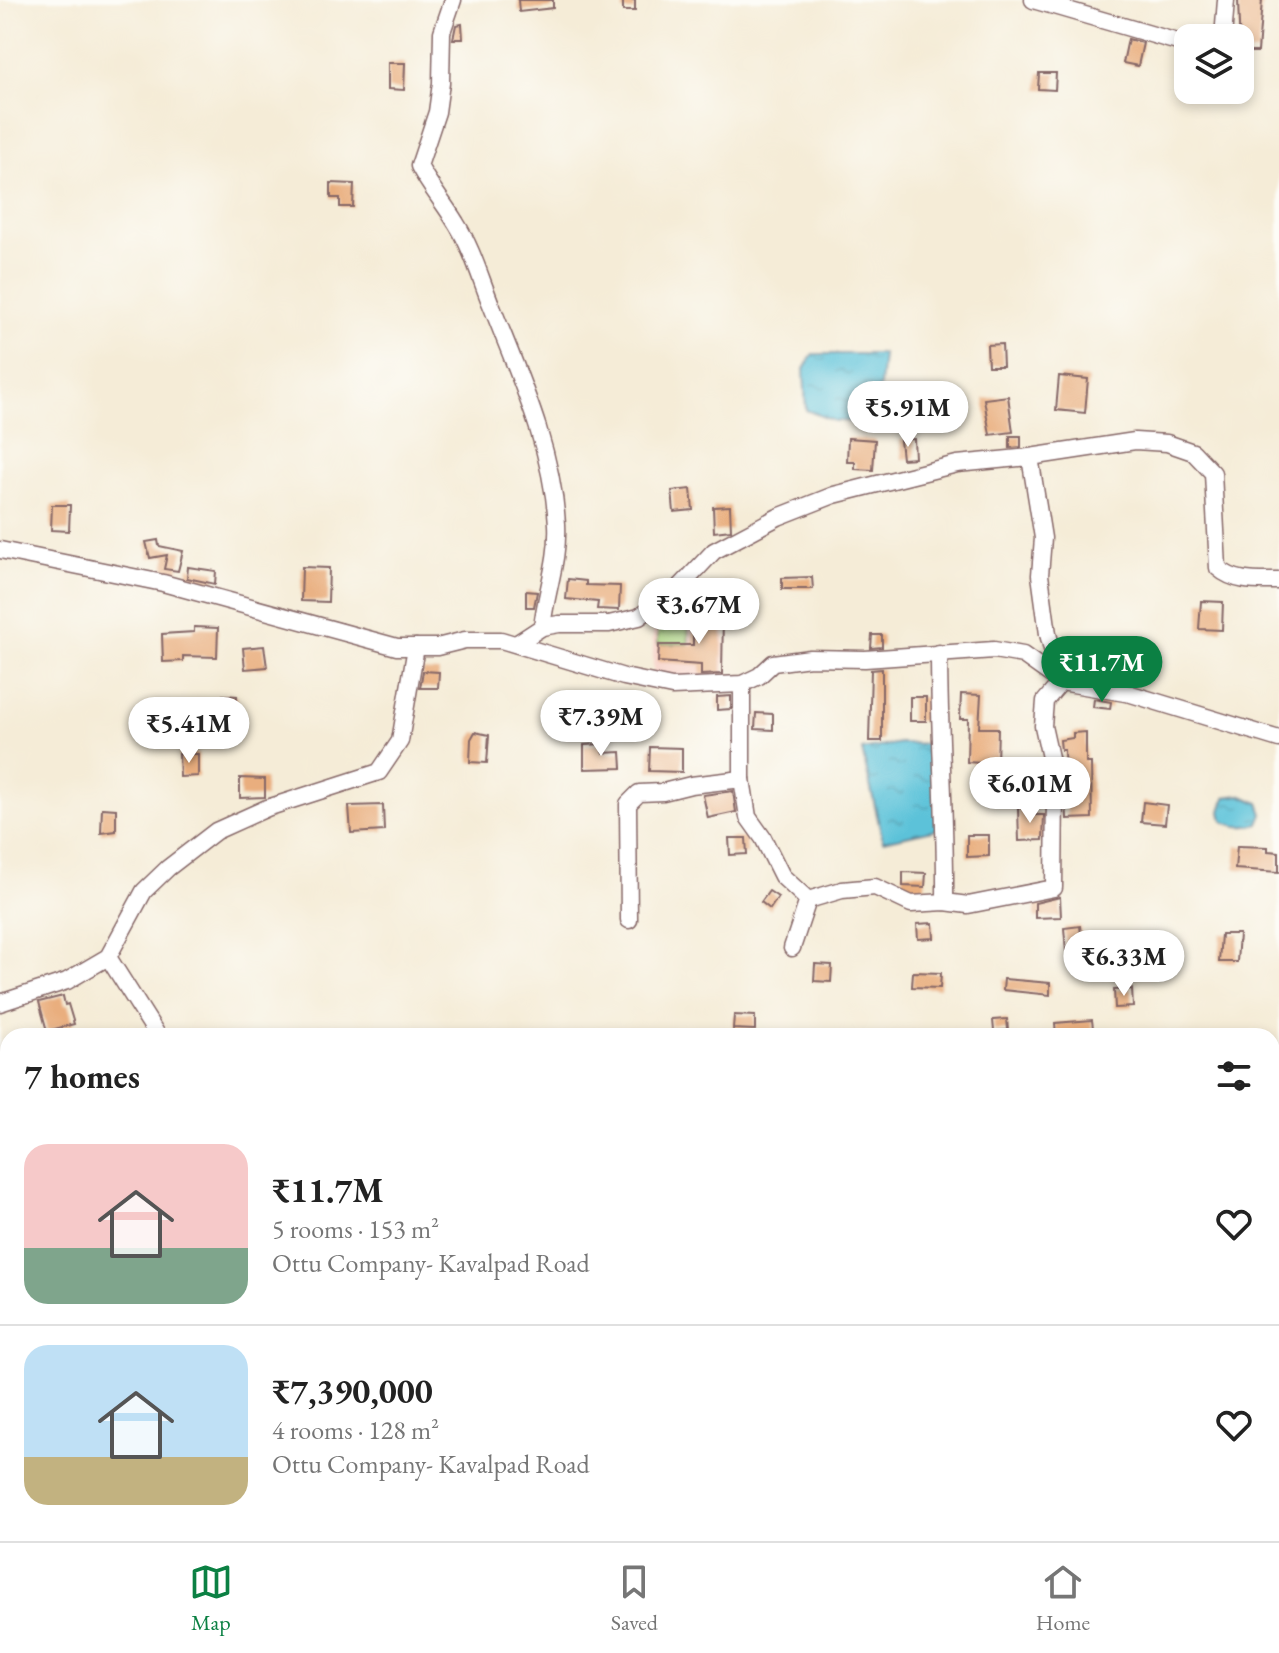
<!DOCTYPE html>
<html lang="en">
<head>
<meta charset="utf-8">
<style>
	body { margin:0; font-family:"EB Garamond",serif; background:#f6f6f6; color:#222; height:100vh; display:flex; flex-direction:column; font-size:30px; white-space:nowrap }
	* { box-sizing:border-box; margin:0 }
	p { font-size:26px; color:#767676 }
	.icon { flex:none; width:44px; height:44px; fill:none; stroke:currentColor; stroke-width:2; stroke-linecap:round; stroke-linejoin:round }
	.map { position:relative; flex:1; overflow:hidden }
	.side { position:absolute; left:0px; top:1028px; width:1280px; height:514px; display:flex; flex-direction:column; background:#fff; border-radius:24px 24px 0 0; box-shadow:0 4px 12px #0003 }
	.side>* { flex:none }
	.buttons { position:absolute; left:1174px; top:24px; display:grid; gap:16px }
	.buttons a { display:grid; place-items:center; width:80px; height:80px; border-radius:16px; background:#fff; box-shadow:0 4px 12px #0003; font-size:40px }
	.price { position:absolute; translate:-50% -68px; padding:0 18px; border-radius:28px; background:#fff; color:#222; font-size:26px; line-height:52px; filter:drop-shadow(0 2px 4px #0008) }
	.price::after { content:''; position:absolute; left:50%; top:48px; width:24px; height:18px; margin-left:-12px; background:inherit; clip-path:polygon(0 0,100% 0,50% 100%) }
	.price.on { background:#0b8043; color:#fff }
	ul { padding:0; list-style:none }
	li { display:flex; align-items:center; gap:24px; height:200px; padding:0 24px }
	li+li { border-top:2px solid #e0e0e0 }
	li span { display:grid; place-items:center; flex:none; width:224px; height:160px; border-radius:24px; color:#555 }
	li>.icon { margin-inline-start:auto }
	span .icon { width:96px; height:96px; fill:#fffc; stroke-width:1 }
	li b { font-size:34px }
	h2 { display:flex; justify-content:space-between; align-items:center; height:96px; padding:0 24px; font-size:34px }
	.dock { display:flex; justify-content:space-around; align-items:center; height:112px; border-top:2px solid #e0e0e0; background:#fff; font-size:22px; color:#767676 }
	.dock a { display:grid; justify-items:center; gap:4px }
	.dock .on { color:#0b8043 }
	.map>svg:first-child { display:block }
	.built { fill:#f7d1c7 }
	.grass { fill:url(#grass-tufts); stroke:#787854; stroke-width:2 }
	.water { fill:url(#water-ripples); stroke:#537082; stroke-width:2 }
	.building { fill:#e9ae7e }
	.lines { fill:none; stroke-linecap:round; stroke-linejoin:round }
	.minor-casing { stroke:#866767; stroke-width:19 }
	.minor { stroke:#fff; stroke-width:16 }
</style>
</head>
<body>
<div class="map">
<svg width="1279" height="1541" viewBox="0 0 1279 1541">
	<defs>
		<pattern id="grass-tufts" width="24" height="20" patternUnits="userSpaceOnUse" patternTransform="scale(2)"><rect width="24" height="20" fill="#a7d17c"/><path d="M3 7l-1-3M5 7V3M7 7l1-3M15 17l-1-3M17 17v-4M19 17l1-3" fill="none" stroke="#91b36b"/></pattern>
		<pattern id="water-ripples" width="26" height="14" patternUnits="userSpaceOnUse" patternTransform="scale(2)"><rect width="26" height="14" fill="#5cc2d9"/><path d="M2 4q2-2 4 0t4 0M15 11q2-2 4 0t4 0" fill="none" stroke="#52a6ba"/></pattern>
	</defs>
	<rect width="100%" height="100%" fill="#fdfcf7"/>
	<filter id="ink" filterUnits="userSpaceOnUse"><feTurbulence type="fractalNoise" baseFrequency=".0125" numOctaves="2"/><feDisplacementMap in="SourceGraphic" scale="16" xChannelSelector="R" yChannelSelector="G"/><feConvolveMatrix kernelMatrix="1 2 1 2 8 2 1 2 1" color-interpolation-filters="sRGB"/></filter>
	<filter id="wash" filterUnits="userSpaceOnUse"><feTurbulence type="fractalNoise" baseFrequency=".006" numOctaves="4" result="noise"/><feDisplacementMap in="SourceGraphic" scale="32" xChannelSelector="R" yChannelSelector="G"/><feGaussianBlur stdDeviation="1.8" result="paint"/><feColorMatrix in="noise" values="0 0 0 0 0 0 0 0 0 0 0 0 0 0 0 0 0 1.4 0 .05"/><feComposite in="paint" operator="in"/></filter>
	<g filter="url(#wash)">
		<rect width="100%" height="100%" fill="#f5ecd7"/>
		<polygon class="built" points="653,613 725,614 725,679 653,678"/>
		<polygon class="grass" points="688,620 689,644 658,644 658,621"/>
		<g class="water">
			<polygon points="813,354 883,354 880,386 870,422 834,421 806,410 804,369"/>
			<polygon points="900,743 927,744 938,790 942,828 883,841 862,750"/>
			<path d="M1240,795L1259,803L1263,814L1259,824C1246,827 1235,828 1223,821L1221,811L1226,797Z"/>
		</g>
		<g id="blocks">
			<g class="building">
				<polygon points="518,0 553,0 553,8 519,12"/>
				<rect x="623" y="0" width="12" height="11"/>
				<polygon points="1238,0 1262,0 1258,52 1240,52"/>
				<polygon points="462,24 463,39 453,39 456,25"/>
				<polygon points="1128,39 1143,43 1138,66 1123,63"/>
				<polygon points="388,63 405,63 404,90 388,89"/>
				<polygon points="1039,73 1056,73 1055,90 1038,89"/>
				<polygon points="331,183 354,184 353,207 340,207 340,198 331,198"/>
				<polygon points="1002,344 1003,366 988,366 987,345"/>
				<polygon points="1059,376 1088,379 1085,413 1056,410"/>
				<polygon points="1008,396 1013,432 990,435 984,399"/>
				<polygon points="1010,436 1021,436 1021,447 1010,448"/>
				<polygon points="848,438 875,440 873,470 855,469 855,462 847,462"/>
				<polygon points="914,439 915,458 902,459 900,440"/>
				<polygon points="691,489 693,510 674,512 672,491"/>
				<polygon points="52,505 70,505 69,531 51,530"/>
				<polygon points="730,506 731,530 714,532 713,507"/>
				<polygon points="158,540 159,546 183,551 178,571 164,569 167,555 150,558 146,542"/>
				<polygon points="188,567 216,571 215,584 187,578"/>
				<polygon points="302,567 329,568 328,602 301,601"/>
				<polygon points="812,577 813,589 782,589 782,578"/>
				<polygon points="568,579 586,581 586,585 620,586 619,610 597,609 598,602 566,599"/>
				<polygon points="526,591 537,592 534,607 526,607"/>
				<polygon points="728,593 749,594 748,612 727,611"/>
				<polygon points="1201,601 1223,602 1222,630 1199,629"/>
				<polygon points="693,615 723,615 722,674 701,675 701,665 658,662 659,645 693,645"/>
				<polygon points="194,627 218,628 217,657 183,656 183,661 163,662 162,634 194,632"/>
				<polygon points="872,635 882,635 882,647 871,648"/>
				<polygon points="264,646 267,667 245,669 243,648"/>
				<polygon points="882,669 882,741 869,741 871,670"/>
				<polygon points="423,671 439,672 438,688 420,688"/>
				<polygon points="961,694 981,695 979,728 998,728 997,764 967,762 968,719 960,719"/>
				<polygon points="223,695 237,696 237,728 222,728"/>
				<polygon points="731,696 731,709 717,710 717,697"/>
				<rect x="910" y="697" width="16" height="24"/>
				<polygon points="1094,699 1111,702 1110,709 1093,707"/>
				<polygon points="756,713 773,714 773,730 755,729"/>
				<polygon points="475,732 489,735 487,763 470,762 471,739"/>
				<polygon points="1086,732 1086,763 1091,763 1092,818 1067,819 1064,750 1061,750 1060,740 1073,738 1073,733"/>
				<polygon points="603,744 603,753 621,752 622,768 584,769 584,745"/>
				<polygon points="650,747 682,748 682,772 649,771"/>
				<polygon points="179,754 198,754 198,776 180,777"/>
				<polygon points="240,778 265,779 265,797 240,798"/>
				<polygon points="733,791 736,812 708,818 703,795"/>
				<polygon points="1143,802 1167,805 1165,824 1141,822"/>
				<polygon points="383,805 384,831 351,833 349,806"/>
				<polygon points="102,808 116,809 116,831 101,833"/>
				<polygon points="1018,808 1032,808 1032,815 1044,815 1043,840 1019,841"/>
				<polygon points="967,835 989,835 989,856 967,857"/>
				<polygon points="729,838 746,838 747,854 730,855"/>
				<polygon points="1237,846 1268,847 1268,851 1279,852 1279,872 1235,869"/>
				<polygon points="903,872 926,873 925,887 903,886"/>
				<polygon points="769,891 778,897 770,909 761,902"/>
				<polygon points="1060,897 1061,917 1035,918 1035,903"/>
				<polygon points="933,923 934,938 918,939 917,924"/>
				<polygon points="1080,926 1083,949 1066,951 1064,928"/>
				<polygon points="1221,934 1239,934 1237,962 1219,962"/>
				<polygon points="815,964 832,965 831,982 814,981"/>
				<polygon points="913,972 941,973 940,988 912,987"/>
				<polygon points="1004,979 1050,983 1050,995 1003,990"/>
				<polygon points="1132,989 1133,1007 1115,1008 1114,990"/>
				<polygon points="63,996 65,1005 68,1004 74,1024 47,1031 39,1002"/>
				<polygon points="734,1015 755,1016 755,1030 733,1029"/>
				<polygon points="1007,1019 1008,1030 994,1031 993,1020"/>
				<polygon points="1092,1020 1094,1036 1056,1036 1055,1023"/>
			</g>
		</g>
	</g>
	<g filter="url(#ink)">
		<use href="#blocks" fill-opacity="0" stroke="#866767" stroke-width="2"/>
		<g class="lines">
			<g class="minor-casing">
				<g id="minor">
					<path d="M453,0L442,32L441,83L437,112L419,166C430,187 444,203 456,223C472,248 481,280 492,307C520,378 552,447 557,524C559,559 546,592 542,627"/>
					<polyline points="1033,0 1188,45"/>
					<polyline points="1223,38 1226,0"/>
					<polyline points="0,550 163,583 397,647 437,647 465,640 501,640 624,677 672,687 742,684 759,676 773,663 810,658 865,659 994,650 1023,655 1061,682 1131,694 1279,739"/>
					<path d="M516,644L542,627L559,624H609L639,617L681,586L714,551L778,517L834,495L897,479L957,464L1030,457L1135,441L1167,443L1193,452L1213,473L1218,568C1235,583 1257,581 1279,581"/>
					<path d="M939,653C939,737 946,819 945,902"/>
					<polyline points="742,779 742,684"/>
					<polyline points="629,920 628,804 639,793 663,792 691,785 742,779 748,817 763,838 782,876 808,900 842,890 875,887 911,904 945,902 968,905 1054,888 1055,791 1053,771 1043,726 1045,701 1061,682 1048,634 1040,575 1043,538 1030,457"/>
					<polyline points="792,948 808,900"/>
					<polyline points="108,957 158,1036"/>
					<polyline points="0,1003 67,981 108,957 144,891 168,868 216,831 267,808 379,772 400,741 416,647"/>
					<polyline points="1272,1479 1279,1478"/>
					<polyline points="1140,1541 1157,1534"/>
				</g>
			</g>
			<use href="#minor" class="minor"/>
		</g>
	</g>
</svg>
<div class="buttons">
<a><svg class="icon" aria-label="layers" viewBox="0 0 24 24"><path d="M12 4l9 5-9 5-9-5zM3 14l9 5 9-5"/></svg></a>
</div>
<b class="price" style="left:908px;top:449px">₹5.91M</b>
<b class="price" style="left:699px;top:646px">₹3.67M</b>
<b class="price on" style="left:1102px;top:704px">₹11.7M</b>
<b class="price" style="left:601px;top:758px">₹7.39M</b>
<b class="price" style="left:189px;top:765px">₹5.41M</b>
<b class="price" style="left:1030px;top:825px">₹6.01M</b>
<b class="price" style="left:1124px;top:998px">₹6.33M</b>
<section class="side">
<h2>7 homes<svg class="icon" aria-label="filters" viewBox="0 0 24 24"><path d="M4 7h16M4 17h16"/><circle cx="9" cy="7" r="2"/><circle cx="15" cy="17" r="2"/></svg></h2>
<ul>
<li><span style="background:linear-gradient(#f6c9c9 65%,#7fa58c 0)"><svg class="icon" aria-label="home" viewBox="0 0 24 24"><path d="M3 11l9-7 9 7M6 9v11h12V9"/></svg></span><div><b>₹11.7M</b><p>5 rooms · 153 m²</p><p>Ottu Company- Kavalpad Road</p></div><svg class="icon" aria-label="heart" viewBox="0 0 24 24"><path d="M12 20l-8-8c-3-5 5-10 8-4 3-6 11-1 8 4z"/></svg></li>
<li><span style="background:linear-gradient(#bfe0f5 70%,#c2b280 0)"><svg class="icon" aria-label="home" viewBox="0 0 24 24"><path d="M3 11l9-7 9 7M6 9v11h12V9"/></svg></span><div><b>₹7,390,000</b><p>4 rooms · 128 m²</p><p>Ottu Company- Kavalpad Road</p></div><svg class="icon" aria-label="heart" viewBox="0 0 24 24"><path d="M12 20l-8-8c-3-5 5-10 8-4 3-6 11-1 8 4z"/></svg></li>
</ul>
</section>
</div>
<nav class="dock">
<a class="on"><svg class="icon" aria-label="map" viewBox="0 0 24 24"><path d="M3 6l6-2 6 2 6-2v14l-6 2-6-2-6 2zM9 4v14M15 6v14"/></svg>Map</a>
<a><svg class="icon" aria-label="saved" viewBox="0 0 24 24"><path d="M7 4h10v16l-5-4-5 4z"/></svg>Saved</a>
<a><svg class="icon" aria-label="home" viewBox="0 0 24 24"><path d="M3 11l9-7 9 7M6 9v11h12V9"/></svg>Home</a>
</nav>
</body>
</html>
